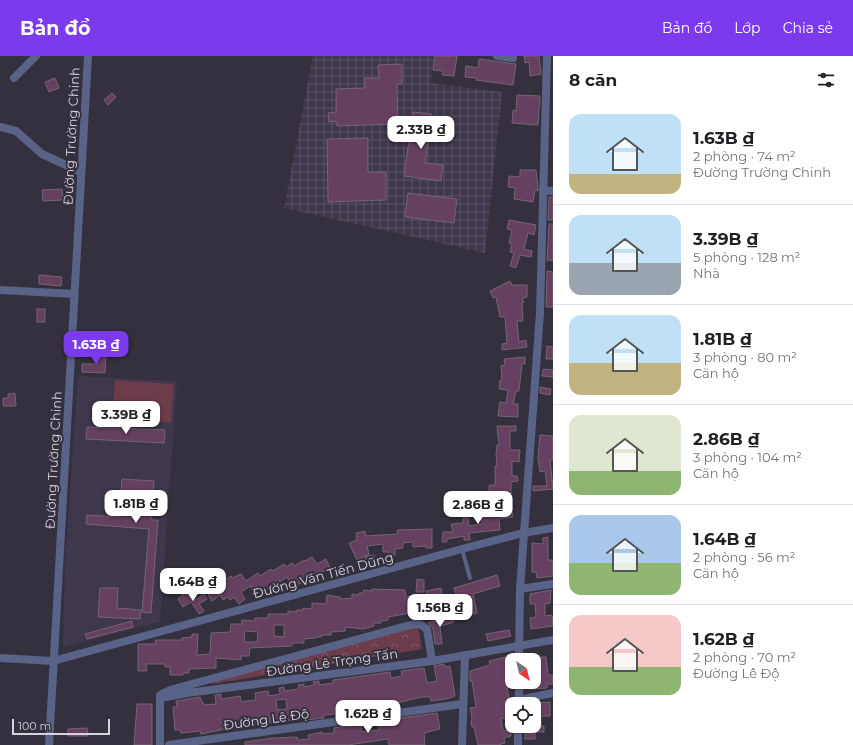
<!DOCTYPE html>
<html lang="vi">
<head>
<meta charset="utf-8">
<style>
	body { margin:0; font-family:Montserrat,sans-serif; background:#f2f2f2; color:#202124; height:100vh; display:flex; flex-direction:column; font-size:15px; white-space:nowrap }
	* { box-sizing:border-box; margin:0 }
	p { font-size:13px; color:#757577 }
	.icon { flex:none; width:22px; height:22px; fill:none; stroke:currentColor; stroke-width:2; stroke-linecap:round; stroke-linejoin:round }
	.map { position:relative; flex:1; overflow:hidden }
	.details { display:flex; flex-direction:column; background:#fff; width:300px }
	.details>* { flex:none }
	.needle { width:26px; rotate:145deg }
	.fabs { position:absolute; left:505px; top:597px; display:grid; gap:8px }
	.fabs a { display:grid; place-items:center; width:36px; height:36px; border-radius:8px; background:#fff; box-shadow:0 1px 3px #0004; font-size:20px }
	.scale { position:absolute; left:12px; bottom:10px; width:98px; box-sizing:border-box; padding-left:4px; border:2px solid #d6d3dc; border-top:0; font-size:11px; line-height:14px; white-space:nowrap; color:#d6d3dc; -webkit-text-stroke:3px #35303e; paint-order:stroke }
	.price { position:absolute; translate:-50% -34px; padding:0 9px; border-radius:8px; background:#fff; color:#222; font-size:13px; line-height:26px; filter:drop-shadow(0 1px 2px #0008) }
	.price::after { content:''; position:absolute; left:50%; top:24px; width:12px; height:9px; margin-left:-6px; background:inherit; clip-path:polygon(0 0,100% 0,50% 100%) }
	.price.on { background:#7c3aed; color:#fff }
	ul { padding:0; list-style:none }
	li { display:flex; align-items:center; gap:12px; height:100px; padding:0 16px }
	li+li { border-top:1px solid #e0e0e0 }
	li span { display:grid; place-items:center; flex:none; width:112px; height:80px; border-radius:12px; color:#555 }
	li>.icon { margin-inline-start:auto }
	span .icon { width:48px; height:48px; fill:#fffc; stroke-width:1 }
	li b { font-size:17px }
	h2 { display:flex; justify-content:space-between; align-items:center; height:48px; padding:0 16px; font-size:17px }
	header { display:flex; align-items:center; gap:24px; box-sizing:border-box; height:56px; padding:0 20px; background:#7c3aed; color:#fff }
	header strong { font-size:19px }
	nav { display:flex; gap:22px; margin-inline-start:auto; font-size:14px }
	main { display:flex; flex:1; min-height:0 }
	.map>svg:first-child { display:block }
	.built { fill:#3f374b }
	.industrial { fill:url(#industrial-grid) }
	.park { fill:url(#park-crowns) }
	.pitch { fill:#6d3c4a }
	.building { fill:#664060; stroke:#746571; fill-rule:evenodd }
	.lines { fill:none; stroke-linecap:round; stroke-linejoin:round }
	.service { stroke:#596287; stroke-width:4 }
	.minor { stroke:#596287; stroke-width:8 }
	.labels { text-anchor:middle; stroke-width:4; stroke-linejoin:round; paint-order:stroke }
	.street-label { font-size:13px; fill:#d6d3dc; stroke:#35303e }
</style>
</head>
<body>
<header>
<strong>Bản đồ</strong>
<nav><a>Bản đồ</a><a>Lớp</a><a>Chia sẻ</a></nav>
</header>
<main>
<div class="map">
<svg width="553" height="689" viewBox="0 0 553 689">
	<defs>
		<pattern id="industrial-grid" width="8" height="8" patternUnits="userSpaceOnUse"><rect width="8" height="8" fill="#3f374b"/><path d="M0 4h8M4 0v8" fill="none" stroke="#5a5364"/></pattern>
		<pattern id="park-crowns" width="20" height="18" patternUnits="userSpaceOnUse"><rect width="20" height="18" fill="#6d3c4a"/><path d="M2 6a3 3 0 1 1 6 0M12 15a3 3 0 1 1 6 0" fill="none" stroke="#815764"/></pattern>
	</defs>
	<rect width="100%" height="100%" fill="#35303e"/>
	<polygon class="built" points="78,320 177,325 160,566 63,591 65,504"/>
	<polygon class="industrial" points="313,0 435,0 430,27 502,36 485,197 284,152"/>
	<polygon class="park" points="418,570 422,593 212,628 211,625"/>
	<polygon class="pitch" points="115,324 174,328 171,367 112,362"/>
	<g class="building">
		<polygon points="435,0 457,0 454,20 442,19 443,15 433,14"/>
		<polygon points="524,0 539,0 541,18 530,20 529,6 525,7"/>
		<polygon points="479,3 516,8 513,29 476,24 477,22 465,21 466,10 478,12"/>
		<polygon points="402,8 402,28 397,28 398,68 337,70 336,65 329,66 328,57 336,56 336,33 365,32 364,22 379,22 378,9"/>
		<polygon points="55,22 59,32 49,36 45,26"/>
		<polygon points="112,37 116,41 108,49 104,44"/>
		<polygon points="517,39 540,40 538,69 512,67 513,54 516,55"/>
		<polygon points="413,56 432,58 425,107 443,109 441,125 404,120"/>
		<polygon points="368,82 368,116 386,116 386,144 328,146 327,83"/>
		<polygon points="520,114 536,114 538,132 538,135 535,134 533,146 514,143 515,132 508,131 509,120 520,121"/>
		<polygon points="62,133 63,144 43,145 42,134"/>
		<polygon points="408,137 457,143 454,167 405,161"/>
		<polygon points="549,141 553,141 553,164 548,164"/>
		<polygon points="509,164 536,169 534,179 528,177 524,193 532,195 531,201 520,199 516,212 510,210 514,197 510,196 512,187 509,187 512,174 507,173"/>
		<polygon points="549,168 553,168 553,205 547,204"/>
		<polygon points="547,215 553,216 553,251 546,251"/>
		<polygon points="39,219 62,221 61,230 39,228"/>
		<polygon points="510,225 512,229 527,229 527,241 522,242 524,246 522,247 523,265 517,265 519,286 526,284 527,291 502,294 502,288 507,287 505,261 500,261 496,241 493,242 490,235"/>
		<rect x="37" y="253" width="8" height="13"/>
		<polygon points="547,290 553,291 553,303 546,303"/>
		<polygon points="97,298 106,298 105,317 82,316 82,308 97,308"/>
		<polygon points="525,301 525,308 522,308 519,335 516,335 513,348 518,348 518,361 498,360 500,346 506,347 508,334 499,333 500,324 502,324 501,310 505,309 504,303"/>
		<polygon points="543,313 553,314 553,321 542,320"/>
		<polygon points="540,331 551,333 550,339 540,337"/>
		<polygon points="15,337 16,350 3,350 3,342 8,342 8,338"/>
		<polygon points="497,370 516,370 516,375 510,375 510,394 520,394 519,406 512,405 512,420 517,420 518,425 511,426 511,438 501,438 501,441 489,442 489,430 490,429 495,429 495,410 497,410 496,398 497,389 499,389"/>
		<polygon points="87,371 165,374 164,387 86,383"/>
		<polygon points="540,379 553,380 553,404 550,404 553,433 533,435 533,430 547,430 545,415 540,416 538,402"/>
		<polygon points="122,423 154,425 151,464 158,464 151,557 142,556 149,473 86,468 87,459 119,461 120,448 114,448 115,436 121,436"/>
		<polygon points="512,452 513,461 499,463 500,474 469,477 470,484 464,484 464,480 447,483 447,486 442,486 443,476 453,476 451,468 463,467 463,462 468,462 469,470 482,468 481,458"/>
		<polygon points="432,473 432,492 426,492 426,490 413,491 413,486 403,487 403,492 395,493 395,499 389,499 389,496 383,496 383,488 367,490 369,498 365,500 374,499 375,506 366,507 365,500 357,504 349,487 357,484 356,477 365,475 366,480 398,478 397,474"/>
		<polygon points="548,481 548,504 553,504 553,520 537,522 536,516 532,516 532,487 543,488 543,482"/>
		<polygon points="312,501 317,508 326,503 330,512 293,531 287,521 267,534 266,532 256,539 250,530 241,536 245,543 239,548 234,541 230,544 228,541 223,544 220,539 212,545 208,539 216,533 215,531 219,527 231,520 232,522 241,518 246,525 258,517 260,520 271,513 273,515 284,508 286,511 292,507 294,510 304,504 305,505"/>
		<polygon points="497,519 500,530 473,538 477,557 469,559 465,540 457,542 454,532"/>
		<polygon points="417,523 424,524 424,536 416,536"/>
		<polygon points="100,532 118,532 117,552 141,554 140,563 98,561"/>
		<polygon points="441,532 443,542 428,545 426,535"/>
		<path d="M372,533L405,534L406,541L414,540L416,556L388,561V564L381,565V567H374V570L363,573L345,571V575L331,576V579H321V581H315V582L304,583V587H292V590L250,592L249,600H241V604L216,602V612L189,613V617H183V619H170V611H165V608H146L147,615H138V588H156L155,584H182V582L192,581V578H198L197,599L210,598L211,577L230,576L231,568H242V564L255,565V562H268V558H288V555L297,556V554H303V552L312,553V547L326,548L327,539L340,541V543L352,542V538L358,539L359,537H363L364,534L372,535ZM274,569H284V581L274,580ZM245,575L258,576L257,586H244Z"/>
		<polygon points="551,534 550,547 545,548 545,560 552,559 553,570 531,573 530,562 536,561 535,548 530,548 530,538"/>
		<polygon points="186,536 193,545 204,538 207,543 199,548 204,555 199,558 191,546 183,551 178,543"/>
		<polygon points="453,560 454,566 440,570 442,588 435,588 433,572 428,567"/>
		<polygon points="132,565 133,571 87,583 85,578"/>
		<polygon points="509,574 511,580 488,585 486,578"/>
		<polygon points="506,601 508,609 512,608 512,631 507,631 510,648 512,648 512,660 501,663 503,675 510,673 511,680 504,682 505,687 498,689 478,689 474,671 472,671 471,666 472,662 470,652 476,651 472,625 470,625 470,615 490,609 489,605"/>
		<polygon points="535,601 546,601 548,619 553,619 553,628 547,628 547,632 529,633 528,626 535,626"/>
		<path d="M444,608L445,611L450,610L455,640L446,643L431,645L430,641H421L397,647V648L357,654V653L349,654L348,650L334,652L335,658L324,659V662L304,664V662L270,667L269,659L258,661L259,668L249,669V671L235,673V667L225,669V673L201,678L200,675L181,677L180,674H175L173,651H177L176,645L200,641L204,649L216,648L215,639L221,638V643L240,640L241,646L246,645L256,644L255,637L268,635L269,640L280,638L279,632L284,631V635L299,633L298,629L304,628V631L314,629L313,626L319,625V629L333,627V624L390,616L391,622L402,620L401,615L424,612L427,627L437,625L434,610ZM286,643L287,653L277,654L276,644Z"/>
		<polygon points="550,646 550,660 541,660 541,670 544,670 544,676 535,676 535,683 525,683 525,678 530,678 530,670 534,670 534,654 537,654 537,647"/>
		<polygon points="137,648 152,648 152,689 134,689"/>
		<polygon points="437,657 440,673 424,677 425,689 389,689 388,683 348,689 245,689 245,686 273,682 297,681 298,684 309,683 308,679 322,676 322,678 334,677 334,672 339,671 361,669 362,676 379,674 379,665"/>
		<polygon points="87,672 88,680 68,680 68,673"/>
	</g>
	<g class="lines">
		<polyline class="service" points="462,493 470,522"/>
		<g class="minor">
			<polyline points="497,0 513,2 513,0"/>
			<polyline points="14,22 36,0"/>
			<polyline points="0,71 16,75 42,98 81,116"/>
			<polyline points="543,134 553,135"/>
			<polyline points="0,234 74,238"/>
			<polyline points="520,533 553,528"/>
			<polyline points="0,602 53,605 462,493 523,477 553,472"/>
			<polyline points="519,604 520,533 540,257 547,0"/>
			<polyline points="160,642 187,637 432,605 553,584"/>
			<polyline points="519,644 553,637"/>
			<polyline points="519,647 519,626"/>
			<polyline points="49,689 88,0"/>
			<polyline points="160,689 160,639 170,634 414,568 420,568 427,573 432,605"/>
			<polyline points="169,689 462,648"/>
			<polyline points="462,689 465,599"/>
			<polyline points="518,689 518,670"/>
		</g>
	</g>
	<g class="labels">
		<g class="street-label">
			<text transform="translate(71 80) rotate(-87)" y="5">Đường Trường Chinh</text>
			<text transform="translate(53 404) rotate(-87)" y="5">Đường Trường Chinh</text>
			<text transform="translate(323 519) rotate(-15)" y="5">Đường Văn Tiến Dũng</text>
			<text transform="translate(332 606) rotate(-8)" y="5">Đường Lê Trọng Tấn</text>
			<text transform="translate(266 663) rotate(-8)" y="5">Đường Lê Độ</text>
		</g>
	</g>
</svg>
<div class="fabs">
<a><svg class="needle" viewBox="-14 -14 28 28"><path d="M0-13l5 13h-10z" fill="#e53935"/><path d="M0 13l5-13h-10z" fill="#757577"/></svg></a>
<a><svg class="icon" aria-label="locate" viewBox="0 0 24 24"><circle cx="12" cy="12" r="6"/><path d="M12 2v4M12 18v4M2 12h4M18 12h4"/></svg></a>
</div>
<div class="scale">100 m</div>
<b class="price" style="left:421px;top:94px">2.33B ₫</b>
<b class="price on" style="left:96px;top:309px">1.63B ₫</b>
<b class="price" style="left:126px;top:379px">3.39B ₫</b>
<b class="price" style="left:136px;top:468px">1.81B ₫</b>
<b class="price" style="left:478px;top:469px">2.86B ₫</b>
<b class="price" style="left:193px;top:546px">1.64B ₫</b>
<b class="price" style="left:440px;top:572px">1.56B ₫</b>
<b class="price" style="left:368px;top:678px">1.62B ₫</b>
</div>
<section class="details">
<h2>8 căn<svg class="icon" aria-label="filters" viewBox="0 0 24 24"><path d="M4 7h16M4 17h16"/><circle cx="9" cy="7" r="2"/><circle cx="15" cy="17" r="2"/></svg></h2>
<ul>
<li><span style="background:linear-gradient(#bfe0f5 75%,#c2b280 0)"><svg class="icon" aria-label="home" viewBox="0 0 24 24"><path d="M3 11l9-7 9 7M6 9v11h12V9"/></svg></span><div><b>1.63B ₫</b><p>2 phòng · 74 m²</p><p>Đường Trường Chinh</p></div></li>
<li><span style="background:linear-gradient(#bfe0f5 60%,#9aa5b1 0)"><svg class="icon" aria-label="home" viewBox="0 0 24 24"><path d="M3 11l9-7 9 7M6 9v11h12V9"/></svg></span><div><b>3.39B ₫</b><p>5 phòng · 128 m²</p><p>Nhà</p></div></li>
<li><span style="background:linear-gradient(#bfe0f5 60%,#c2b280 0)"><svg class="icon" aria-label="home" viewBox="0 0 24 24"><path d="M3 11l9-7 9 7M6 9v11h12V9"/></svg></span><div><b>1.81B ₫</b><p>3 phòng · 80 m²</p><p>Căn hộ</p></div></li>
<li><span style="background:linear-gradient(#dfe7d0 70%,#8fb573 0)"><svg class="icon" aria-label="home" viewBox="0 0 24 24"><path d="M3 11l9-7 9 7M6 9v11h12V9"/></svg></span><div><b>2.86B ₫</b><p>3 phòng · 104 m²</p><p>Căn hộ</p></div></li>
<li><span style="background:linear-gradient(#a9c7e8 60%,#8fb573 0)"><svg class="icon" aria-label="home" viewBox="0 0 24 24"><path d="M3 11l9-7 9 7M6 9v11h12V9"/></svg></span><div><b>1.64B ₫</b><p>2 phòng · 56 m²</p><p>Căn hộ</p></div></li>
<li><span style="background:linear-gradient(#f6c9c9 65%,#8fb573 0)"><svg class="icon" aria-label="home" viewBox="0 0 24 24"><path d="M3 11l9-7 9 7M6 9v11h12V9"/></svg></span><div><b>1.62B ₫</b><p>2 phòng · 70 m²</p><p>Đường Lê Độ</p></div></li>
</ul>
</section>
</main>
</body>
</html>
